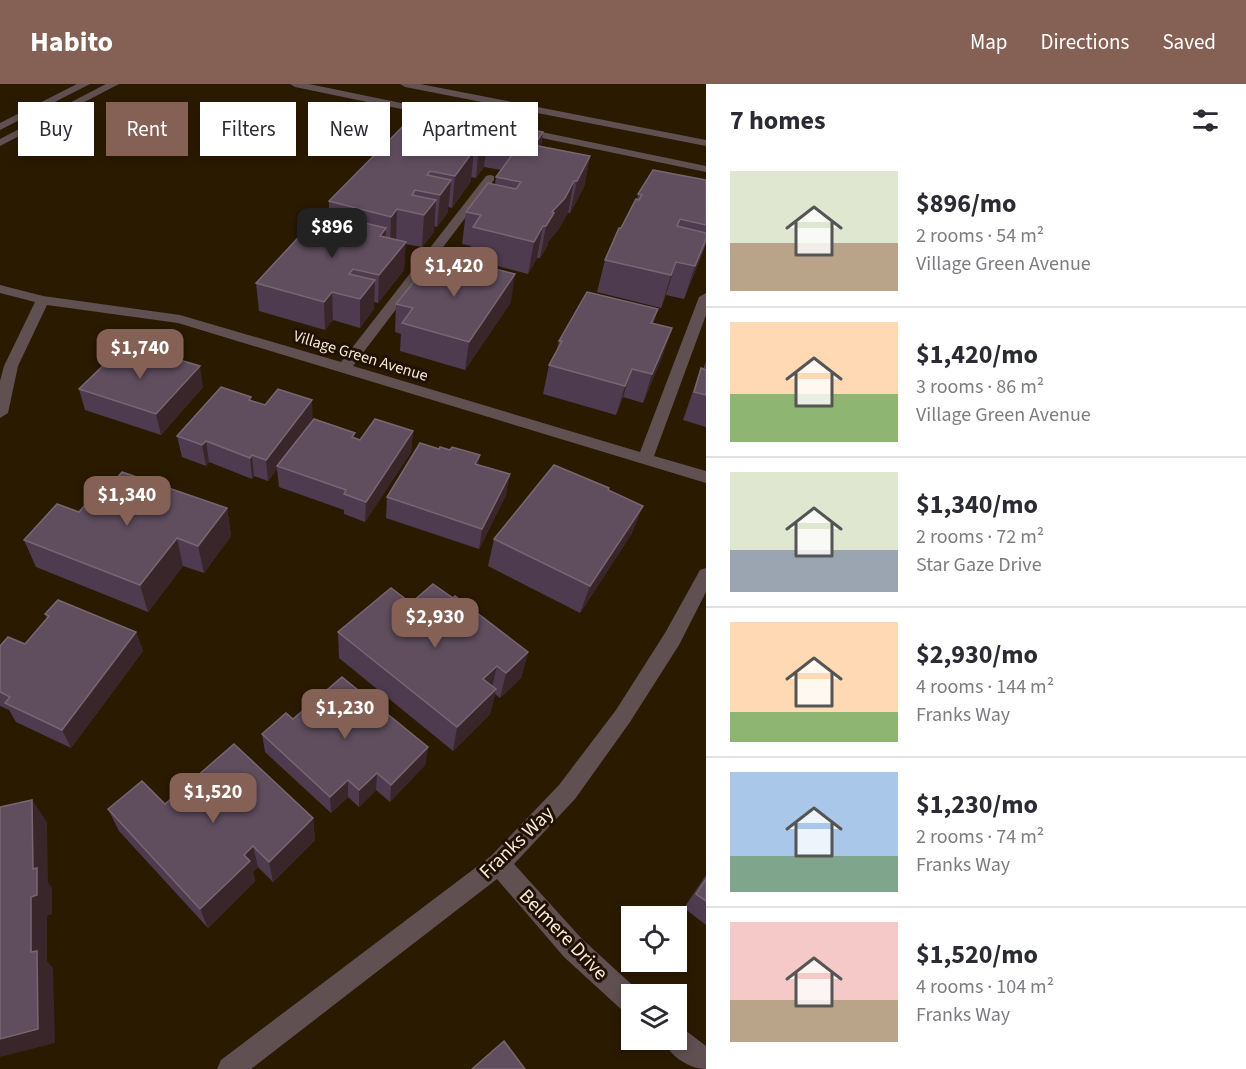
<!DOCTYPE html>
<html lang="en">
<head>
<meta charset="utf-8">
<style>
	body { margin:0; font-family:"Source Sans 3",sans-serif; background:#f2f2f3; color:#2b2b33; height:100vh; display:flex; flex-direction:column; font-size:22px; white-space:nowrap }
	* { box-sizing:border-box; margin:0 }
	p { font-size:20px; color:#7c7c81 }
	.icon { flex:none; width:33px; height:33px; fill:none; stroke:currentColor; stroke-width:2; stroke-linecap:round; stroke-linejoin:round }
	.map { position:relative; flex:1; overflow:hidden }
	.drawer { display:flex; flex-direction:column; background:#fff; width:540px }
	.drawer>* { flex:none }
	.hud { position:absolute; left:18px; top:18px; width:570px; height:54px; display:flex; gap:12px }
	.fabs { position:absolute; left:621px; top:822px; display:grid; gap:12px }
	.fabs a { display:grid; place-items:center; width:66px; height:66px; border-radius:0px; background:#fff; box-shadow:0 3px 9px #0003; font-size:30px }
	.price { position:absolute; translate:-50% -51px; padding:0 14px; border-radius:12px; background:#856055; color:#fff; font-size:20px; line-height:39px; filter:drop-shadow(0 2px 3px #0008) }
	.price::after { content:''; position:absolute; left:50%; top:36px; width:18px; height:14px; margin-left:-9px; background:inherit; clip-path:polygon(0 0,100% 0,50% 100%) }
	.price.active { background:#222; color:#fff }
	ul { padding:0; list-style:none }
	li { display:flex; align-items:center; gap:18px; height:150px; padding:0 24px }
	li+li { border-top:2px solid #e1e1e2 }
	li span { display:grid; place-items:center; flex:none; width:168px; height:120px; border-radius:0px; color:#555 }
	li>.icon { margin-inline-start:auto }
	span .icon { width:72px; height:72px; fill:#fffc; stroke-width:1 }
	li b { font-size:26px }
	h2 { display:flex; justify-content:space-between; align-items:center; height:72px; padding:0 24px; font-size:26px }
	.chip { padding:0 21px; border-radius:0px; background:#fff; box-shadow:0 3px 9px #0003; font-size:21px; line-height:54px }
	.chip.active { background:#856055; color:#fff }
	header { display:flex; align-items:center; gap:36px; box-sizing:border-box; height:84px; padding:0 30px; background:#856055; color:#fff }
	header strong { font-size:28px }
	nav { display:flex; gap:33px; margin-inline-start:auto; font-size:21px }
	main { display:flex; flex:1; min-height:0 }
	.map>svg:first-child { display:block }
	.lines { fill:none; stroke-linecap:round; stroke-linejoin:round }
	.minor { fill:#605052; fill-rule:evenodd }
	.wall { fill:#4e3b50 }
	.shaded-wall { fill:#38262a }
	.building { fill:#604e5f; stroke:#776672; stroke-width:1.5 }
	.labels { text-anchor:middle; stroke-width:6; stroke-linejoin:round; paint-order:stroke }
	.street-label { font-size:16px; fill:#f4e9d9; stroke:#201100 }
	.near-street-label { font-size:20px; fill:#f4e9d9; stroke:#201100 }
</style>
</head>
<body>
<header>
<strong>Habito</strong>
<nav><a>Map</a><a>Directions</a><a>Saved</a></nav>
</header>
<main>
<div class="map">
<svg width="706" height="985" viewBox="0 0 706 985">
	<rect width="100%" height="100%" fill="#2a1a00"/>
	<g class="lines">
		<g class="minor">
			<polygon points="77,0 90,0 0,46 0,39"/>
			<polygon points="106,0 119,0 0,62 0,55"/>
			<polygon points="290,0 309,0 706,82 706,88 295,3"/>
			<polygon points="400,0 420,0 706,56 706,62 405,3"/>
			<polygon points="490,91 494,92 494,96 353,282 640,368 699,213 706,209 706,231 654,372 706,387 706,399 178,239 47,221 18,282 8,329 0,334 0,297 4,282 35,218 0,209 0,201 43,212 180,231 341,278 486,92"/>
			<polygon points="706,484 706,508 679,561 630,638 575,715 514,780 582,855 641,909 632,910 632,930 623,927 564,873 497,795 251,985 217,985 221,976 491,772 559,701 616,626 665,549 700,486"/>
			<path d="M676,942L685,946L706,962V985C689,985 670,972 663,956H676Z"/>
		</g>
	</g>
	<g class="wall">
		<polygon points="473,40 472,47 487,50 543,48 541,62 590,72 584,103 570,129 568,129 558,146 548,158 548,161 540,174 537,174 528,190 470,175 471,162 462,160 466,128 495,100 496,93 501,86 484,83 476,94 471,93 471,97 452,124 448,123 448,128 437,143 434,142 434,148 422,163 405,160 404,186 378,219 374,218 374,225 360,244 333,236 325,246 259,227 256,199 329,131 329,117"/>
		<polygon points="706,96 706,160 684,215 666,211 661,224 597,208 605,176 637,116 638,110"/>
		<polygon points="511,218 465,286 400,267 401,250 395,248 396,220"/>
		<polygon points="658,225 653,240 672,244 662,273 643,319 623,313 616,331 543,310 549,281 557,266 559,257"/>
		<polygon points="706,277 706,343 683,336 701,284 703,285"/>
		<polygon points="156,279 203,303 161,351 85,326 79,305"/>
		<polygon points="252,317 313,336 360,356 413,347 411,368 365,438 344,430 344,426 279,403 277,385 268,397 254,392 252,395 209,378 206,382 182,373 177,352"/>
		<polygon points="450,366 480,371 478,381 506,411 479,465 386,434 387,413"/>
		<polygon points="608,406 632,449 580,529 488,482 494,455"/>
		<polygon points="105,407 227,424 231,452 204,489 183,482 148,528 36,483 24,456 101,417 106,411"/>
		<polygon points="411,519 528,568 521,594 500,614 495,610 490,630 453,667 339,574 338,548"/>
		<polygon points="45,530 136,548 143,567 71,664 16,638 9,626 0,622 0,562 25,560 47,534"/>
		<polygon points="293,635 428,663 425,681 390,718 376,706 359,723 348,713 331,729 265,668 262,650"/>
		<polygon points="165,720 313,734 315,756 273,798 258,783 253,788 255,797 208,844 119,747 108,725"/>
		<polygon points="706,791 706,841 684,824"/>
	</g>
	<g class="shaded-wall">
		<polygon points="543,48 538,79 535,60"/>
		<polygon points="488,52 484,83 476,94 479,63"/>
		<polygon points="474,66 471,97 452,124 455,92"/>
		<polygon points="590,72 584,103 570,129 577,97"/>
		<polygon points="451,96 448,128 437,143 440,111"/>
		<polygon points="574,97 568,129 558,146 548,158 548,161 540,174 546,142 552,128"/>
		<polygon points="436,116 434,148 422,163 424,131"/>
		<polygon points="397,125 396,157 390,165 391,133"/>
		<polygon points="543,142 537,174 528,190 534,158"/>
		<polygon points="386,144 385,172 380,152"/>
		<polygon points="706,155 697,182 684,215 695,182"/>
		<polygon points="406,158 404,186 378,219 379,191"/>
		<polygon points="676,178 666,211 661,224 671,191"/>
		<polygon points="515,190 511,218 465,286 469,258"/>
		<polygon points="375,196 374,225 360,244 360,215"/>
		<polygon points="332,208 333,236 325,246 324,218"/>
		<polygon points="672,244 662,273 643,319 652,290"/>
		<polygon points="200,282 203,303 161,351 156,330"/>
		<polygon points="632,285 623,313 616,331 625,302"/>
		<polygon points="312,316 313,337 277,382 277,385 268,397 266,376"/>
		<polygon points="413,347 411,368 365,438 366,418"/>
		<polygon points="206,357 209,378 206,382 202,361"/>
		<polygon points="252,371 254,392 252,395 250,374"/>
		<polygon points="480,371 477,392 475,380"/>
		<polygon points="510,390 506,411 479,465 482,445"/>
		<polygon points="643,422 632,449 580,529 590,502"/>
		<polygon points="227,424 231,452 204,489 198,462"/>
		<polygon points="177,454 183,482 148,528 140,501"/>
		<polygon points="136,548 143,567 71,664 62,646"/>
		<polygon points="528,568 521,594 500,614 506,589"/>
		<polygon points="497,582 491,608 483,595"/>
		<polygon points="496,605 490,630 453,667 457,643"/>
		<polygon points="428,663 425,681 390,718 391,701"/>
		<polygon points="377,689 376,706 359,723 359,706"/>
		<polygon points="348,696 348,713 331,729 330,713"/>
		<polygon points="32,716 47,738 48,798 52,804 52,830 47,832 47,877 53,884 55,959 0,973 0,955 31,868 31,813 33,785"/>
		<polygon points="313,734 315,756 273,798 269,778"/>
		<polygon points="253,762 258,783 253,788 255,797 208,844 200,825 244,771"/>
	</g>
	<g class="building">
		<polygon points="416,29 473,40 468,47 487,50 496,39 543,48 535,60 488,52 479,63 458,59 455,62 474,66 455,92 430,87 427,91 451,96 440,111 415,106 412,111 436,116 424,131 397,125 391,133 329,117"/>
		<polygon points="533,61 590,72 577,97 574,97 565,114 552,128 554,129 546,142 543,142 534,158 473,143 481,131 466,128 488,99 516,105 521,98 496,93 515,67 527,69"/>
		<polygon points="653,86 706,96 706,141 680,135 677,142 706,149 706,155 695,182 676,178 671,191 605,176 619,144 621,144 636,115 639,116 642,111 638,110"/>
		<polygon points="321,129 386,144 380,152 406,158 379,191 353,185 349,190 375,196 360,215 332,208 324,218 256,199"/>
		<polygon points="452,174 515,190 469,258 402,239 413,224 396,220 427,181 443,185"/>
		<polygon points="587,208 658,225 651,239 672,244 652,290 632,285 625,302 549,281 562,257 559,257"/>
		<polygon points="121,264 155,275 151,279 155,280 163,271 200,282 156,330 79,305"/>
		<polygon points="701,284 706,286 706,311 694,308"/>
		<polygon points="221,303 251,313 249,316 265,321 278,305 312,316 266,376 252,371 250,374 206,357 202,361 177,352"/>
		<polygon points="314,335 355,349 352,353 360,356 375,335 413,347 366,418 344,410 346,406 277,382"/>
		<polygon points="420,359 439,365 440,363 450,366 452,363 480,371 475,380 510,390 482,445 387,413"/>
		<polygon points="554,381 609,404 608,406 643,422 590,502 494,455"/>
		<polygon points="122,388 227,424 198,462 177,454 140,501 24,456 57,420 79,428 91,414 101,417 109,408 105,407"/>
		<polygon points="433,500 453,514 455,512 528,568 506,589 497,582 483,595 496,605 457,643 338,548 391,504 411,519"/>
		<polygon points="58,516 136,548 62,646 5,619 10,613 0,608 0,562 8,553 25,560 49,532 45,530"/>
		<polygon points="342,593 428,663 391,701 377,689 359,706 348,696 330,713 262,650 286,629 293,635"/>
		<polygon points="234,660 313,734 269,778 253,762 244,771 250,777 200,825 108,725 142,697 165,720"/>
		<polygon points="32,716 33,785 37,784 37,811 31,813 31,868 37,867 38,945 0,955 0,723"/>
		<polygon points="706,795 706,817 696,810"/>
		<polygon points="504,957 525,985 472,985"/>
	</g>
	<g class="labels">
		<g class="street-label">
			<text transform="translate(361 271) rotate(17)" y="6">Village Green Avenue</text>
		</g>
		<g class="near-street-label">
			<text transform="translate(516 758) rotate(-44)" y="7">Franks Way</text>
			<text transform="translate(564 850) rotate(46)" y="7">Belmere Drive</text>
		</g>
	</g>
</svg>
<div class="fabs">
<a><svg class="icon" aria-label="locate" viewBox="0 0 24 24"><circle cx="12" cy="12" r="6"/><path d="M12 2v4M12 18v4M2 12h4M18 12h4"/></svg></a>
<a><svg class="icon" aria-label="layers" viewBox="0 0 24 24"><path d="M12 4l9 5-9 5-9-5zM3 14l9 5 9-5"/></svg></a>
</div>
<b class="price active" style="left:332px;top:175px">$896</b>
<b class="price" style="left:454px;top:214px">$1,420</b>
<b class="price" style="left:140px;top:296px">$1,740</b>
<b class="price" style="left:127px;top:443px">$1,340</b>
<b class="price" style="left:435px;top:565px">$2,930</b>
<b class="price" style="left:345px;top:656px">$1,230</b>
<b class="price" style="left:213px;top:740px">$1,520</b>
<div class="hud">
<a class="chip">Buy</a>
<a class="chip active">Rent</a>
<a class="chip">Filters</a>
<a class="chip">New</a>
<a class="chip">Apartment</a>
</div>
</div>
<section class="drawer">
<h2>7 homes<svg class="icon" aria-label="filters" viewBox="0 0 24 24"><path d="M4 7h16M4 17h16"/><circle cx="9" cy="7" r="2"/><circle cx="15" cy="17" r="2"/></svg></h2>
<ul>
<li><span style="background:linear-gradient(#dfe7d0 60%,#b9a48a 0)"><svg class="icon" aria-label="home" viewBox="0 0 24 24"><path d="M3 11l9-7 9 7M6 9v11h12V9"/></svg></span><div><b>$896/mo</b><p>2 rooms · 54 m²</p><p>Village Green Avenue</p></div></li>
<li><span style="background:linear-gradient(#ffd9b3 60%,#8fb573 0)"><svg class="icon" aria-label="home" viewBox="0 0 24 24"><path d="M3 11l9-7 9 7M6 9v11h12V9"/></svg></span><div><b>$1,420/mo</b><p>3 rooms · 86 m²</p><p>Village Green Avenue</p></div></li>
<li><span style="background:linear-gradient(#dfe7d0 65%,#9aa5b1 0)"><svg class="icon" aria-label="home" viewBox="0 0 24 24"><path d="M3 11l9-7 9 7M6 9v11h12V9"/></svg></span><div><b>$1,340/mo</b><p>2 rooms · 72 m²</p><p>Star Gaze Drive</p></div></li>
<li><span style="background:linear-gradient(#ffd9b3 75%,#8fb573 0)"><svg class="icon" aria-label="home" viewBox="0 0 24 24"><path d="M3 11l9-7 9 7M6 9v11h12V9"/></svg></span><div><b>$2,930/mo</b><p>4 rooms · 144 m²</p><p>Franks Way</p></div></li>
<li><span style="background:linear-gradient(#a9c7e8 70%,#7fa58c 0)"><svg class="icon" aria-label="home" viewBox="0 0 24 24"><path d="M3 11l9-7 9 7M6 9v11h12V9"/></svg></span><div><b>$1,230/mo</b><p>2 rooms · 74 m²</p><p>Franks Way</p></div></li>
<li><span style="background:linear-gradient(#f6c9c9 65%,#b9a48a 0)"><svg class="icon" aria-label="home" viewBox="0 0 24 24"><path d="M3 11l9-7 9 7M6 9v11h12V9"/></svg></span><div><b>$1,520/mo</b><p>4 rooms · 104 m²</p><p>Franks Way</p></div></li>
</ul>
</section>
</main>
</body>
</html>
